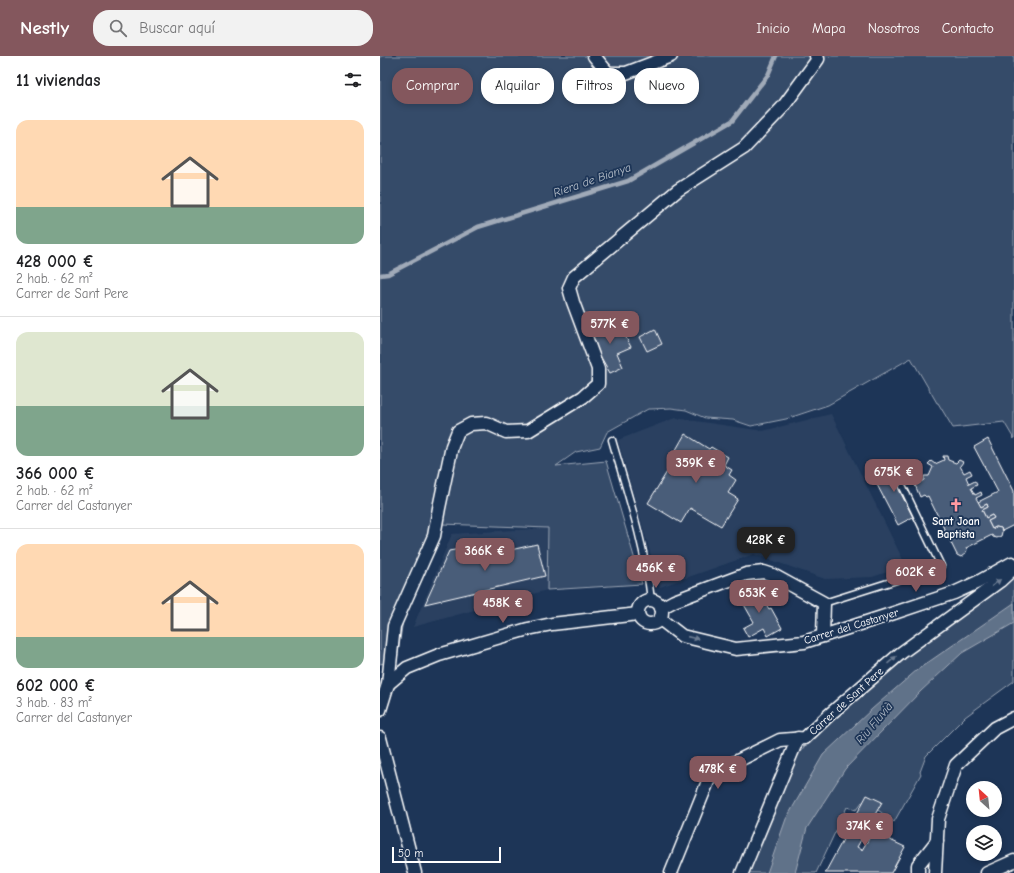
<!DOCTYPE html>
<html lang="es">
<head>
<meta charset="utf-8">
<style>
	body { margin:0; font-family:"Comic Neue",sans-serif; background:#f2f2f2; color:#202124; height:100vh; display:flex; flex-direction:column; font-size:15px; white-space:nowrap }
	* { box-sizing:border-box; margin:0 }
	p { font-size:13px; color:#757577 }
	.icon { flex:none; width:22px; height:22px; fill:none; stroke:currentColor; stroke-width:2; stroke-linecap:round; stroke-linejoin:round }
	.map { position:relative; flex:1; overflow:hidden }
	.drawer { display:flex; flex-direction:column; background:#fff; width:380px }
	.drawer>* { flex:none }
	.banner { position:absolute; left:12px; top:12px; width:380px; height:36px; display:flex; gap:8px }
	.needle { width:26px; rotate:333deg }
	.fabs { position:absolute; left:586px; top:725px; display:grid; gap:8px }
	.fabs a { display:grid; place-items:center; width:36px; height:36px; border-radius:50%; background:#fff; box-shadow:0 2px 6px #0003; font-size:20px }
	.scale { position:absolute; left:12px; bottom:10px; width:109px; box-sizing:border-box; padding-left:4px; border:2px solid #fff; border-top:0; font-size:11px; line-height:14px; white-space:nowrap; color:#fff; -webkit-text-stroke:3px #1d3557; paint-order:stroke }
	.price { position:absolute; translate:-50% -34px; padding:0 9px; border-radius:8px; background:#84575d; color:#fff; font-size:13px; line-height:26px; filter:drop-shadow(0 1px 2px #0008) }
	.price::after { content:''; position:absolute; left:50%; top:24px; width:12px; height:9px; margin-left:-6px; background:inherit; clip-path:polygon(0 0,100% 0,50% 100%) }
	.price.on { background:#222; color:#fff }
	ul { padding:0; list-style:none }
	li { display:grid; align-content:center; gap:8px; height:212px; padding:0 16px }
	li+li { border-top:1px solid #e0e0e0 }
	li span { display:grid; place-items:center; height:124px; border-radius:12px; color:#555 }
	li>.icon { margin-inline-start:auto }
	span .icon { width:72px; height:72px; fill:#fffc; stroke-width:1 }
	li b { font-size:17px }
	h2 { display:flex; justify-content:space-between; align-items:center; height:48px; padding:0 16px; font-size:17px }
	.tag { padding:0 14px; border-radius:16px; background:#fff; box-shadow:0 2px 6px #0003; font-size:14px; line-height:36px }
	.tag.on { background:#84575d; color:#fff }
	header { display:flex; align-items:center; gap:24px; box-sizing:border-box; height:56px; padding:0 20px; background:#84575d; color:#fff }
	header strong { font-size:19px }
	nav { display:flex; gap:22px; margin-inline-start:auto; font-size:14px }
	.search { width:280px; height:36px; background:#f2f2f2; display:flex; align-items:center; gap:10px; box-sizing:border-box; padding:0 14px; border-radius:16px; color:#757577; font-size:15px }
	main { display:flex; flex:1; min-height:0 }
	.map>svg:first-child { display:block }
	.built { fill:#2a4161 }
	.green { fill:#364b69; stroke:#9aa5b4 }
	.water { fill:#617289; stroke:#a0aab8 }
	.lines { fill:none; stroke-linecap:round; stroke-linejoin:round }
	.stream { stroke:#a0aab8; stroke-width:4.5 }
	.building { fill:#4a5d79; stroke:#fff }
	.service-casing { stroke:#fff; stroke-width:9 }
	.minor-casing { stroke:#fff; stroke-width:15 }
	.service { stroke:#1d3557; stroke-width:6 }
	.minor { stroke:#1d3557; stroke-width:12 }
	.oneway { fill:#6c7c92 }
	.labels { text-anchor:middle; stroke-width:3.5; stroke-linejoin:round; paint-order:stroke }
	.poi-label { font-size:11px; font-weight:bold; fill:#fff; stroke:#1d3557 }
	.street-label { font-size:11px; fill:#fff; stroke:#1d3557 }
	.water-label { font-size:12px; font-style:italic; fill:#b8c0ca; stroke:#1d3557 }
</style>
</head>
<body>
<header>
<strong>Nestly</strong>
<div class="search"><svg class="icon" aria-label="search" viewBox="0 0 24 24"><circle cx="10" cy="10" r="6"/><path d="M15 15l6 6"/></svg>Buscar aquí</div>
<nav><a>Inicio</a><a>Mapa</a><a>Nosotros</a><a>Contacto</a></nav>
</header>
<main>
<section class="drawer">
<h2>11 viviendas<svg class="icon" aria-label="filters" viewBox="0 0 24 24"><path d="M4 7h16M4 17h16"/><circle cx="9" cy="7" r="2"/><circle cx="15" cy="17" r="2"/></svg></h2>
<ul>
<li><span style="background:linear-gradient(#ffd9b3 70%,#7fa58c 0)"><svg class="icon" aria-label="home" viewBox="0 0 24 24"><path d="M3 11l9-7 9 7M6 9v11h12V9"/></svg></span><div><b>428 000 €</b><p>2 hab. · 62 m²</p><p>Carrer de Sant Pere</p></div></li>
<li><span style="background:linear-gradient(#dfe7d0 60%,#7fa58c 0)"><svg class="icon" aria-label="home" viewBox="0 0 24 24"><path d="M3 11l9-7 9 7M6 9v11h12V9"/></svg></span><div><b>366 000 €</b><p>2 hab. · 62 m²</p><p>Carrer del Castanyer</p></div></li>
<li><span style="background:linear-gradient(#ffd9b3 75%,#7fa58c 0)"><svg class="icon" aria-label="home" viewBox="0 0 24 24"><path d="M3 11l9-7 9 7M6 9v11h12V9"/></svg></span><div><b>602 000 €</b><p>3 hab. · 83 m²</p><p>Carrer del Castanyer</p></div></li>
</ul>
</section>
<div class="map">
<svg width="634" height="817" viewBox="0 0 634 817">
	<rect width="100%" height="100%" fill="#1d3557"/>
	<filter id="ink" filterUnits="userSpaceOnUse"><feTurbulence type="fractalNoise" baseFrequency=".025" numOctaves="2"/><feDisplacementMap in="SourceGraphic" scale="8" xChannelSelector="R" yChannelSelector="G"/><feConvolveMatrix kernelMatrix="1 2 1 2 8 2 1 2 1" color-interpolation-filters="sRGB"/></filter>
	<g filter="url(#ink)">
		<g class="built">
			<polygon points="451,358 526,510 492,521 445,523 374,498 280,531 238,384 295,362 383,375"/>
			<polygon points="169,472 167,534 33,571 72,478"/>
		</g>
		<g class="green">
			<polygon points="0,0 634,0 634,383 624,366 573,372 558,347 557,347 531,302 448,349 406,363 371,370 353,364 325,362 306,354 291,352 271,353 268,353 227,376 220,391 196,396 176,410 226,405 262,528 167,534 168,472 62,468 23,564 17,604 0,608"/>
			<polygon points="634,518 634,625 585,661 546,700 540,716 541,718 514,766 498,754 482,746 476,754 467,751 436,817 369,817 414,705 431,681 520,601"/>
		</g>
		<polygon class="water" points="634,547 634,567 582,597 541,635 465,713 427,772 415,817 387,817 406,763 443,699 492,653 537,614"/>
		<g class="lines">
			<polyline class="stream" points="0,219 8,218 98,171 248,125 352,65 388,19 396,0"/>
		</g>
		<g class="building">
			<polygon points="237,265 251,291 237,297 243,311 230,317 207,277"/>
			<polygon points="275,273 282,288 267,295 260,281"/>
			<polygon points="305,378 329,393 331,391 348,401 344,409 352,414 349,419 356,424 348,437 358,443 341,470 310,452 301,467 268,447 296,401 293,399"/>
			<polygon points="608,383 634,435 634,469 622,475 621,472 616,471 612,473 608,465 614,462 612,459 606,462 602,454 608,451 607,448 601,451 598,446 618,436 594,391"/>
			<polygon points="563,400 567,400 568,404 576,407 579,404 583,406 580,410 584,417 590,414 592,418 586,421 589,428 595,425 597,429 591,432 595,439 601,436 602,439 596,442 601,451 607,448 608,451 602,454 606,462 612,459 614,462 608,465 612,473 616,471 621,472 622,476 621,480 617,482 613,481 612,479 586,492 587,494 585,498 581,501 577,499 548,440 546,441 544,439 540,441 535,429 544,424 544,420 549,420 553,411 548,408 551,405 555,408 564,404"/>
			<polygon points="521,407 526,418 514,424 533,461 518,469 493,421"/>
			<polygon points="157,488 165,520 45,548 69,495 86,492 82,505"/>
			<polygon points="365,534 379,537 389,553 391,552 402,572 388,580 384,572 368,581 363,572 374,566 358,538"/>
			<polygon points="487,739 502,746 477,791 482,794 493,776 525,791 511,817 445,817"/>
		</g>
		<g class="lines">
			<g class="service-casing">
				<g id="service">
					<path d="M232,384C247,436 265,489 271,544"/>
					<polyline points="444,547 561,510 523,431"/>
				</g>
			</g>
			<g class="minor-casing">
				<g id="minor">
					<polyline points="214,0 228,17 246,17 291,0"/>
					<circle cx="270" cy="556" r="12"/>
					<polyline points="281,552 294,545 366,518 384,516 393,519 444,547 443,580"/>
					<polyline points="280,563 302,580 356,593 424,586 502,561 574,537 598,526 632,507"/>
					<polyline points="8,628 27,612 59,599 148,573 172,568 258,558"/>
					<polyline points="0,654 8,628 14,570 54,480 59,452 72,390 78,375 91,368 106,367 126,376 148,375 203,341 218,328 218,313 193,246 189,232 194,221 298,134 364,92 403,51 438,3 436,0"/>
					<polyline points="0,682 35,817"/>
					<polyline points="291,817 331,718 400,684 425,682 449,659 521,597 620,525 634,512"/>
					<polyline points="362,817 418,682"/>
					<polyline points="538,817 538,809 557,785"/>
					<polyline points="555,817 558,763 576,709 615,672 634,662"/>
					<polyline points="607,817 634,805"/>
				</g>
			</g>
			<use href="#service" class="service"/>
			<use href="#minor" class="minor"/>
		</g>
		<defs><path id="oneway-solid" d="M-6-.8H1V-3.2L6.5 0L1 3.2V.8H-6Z"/></defs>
		<g class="oneway">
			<use href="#oneway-solid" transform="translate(616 527) rotate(-37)"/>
			<use href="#oneway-solid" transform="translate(313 582) rotate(13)"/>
			<use href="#oneway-solid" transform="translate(512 604) rotate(-41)"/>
		</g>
	</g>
	<defs>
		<g id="church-bare" transform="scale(1.08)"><path d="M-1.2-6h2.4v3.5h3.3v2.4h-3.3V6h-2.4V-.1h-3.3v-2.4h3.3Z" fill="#ff9aa2" stroke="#1d3557" stroke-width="2.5" paint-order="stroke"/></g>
	</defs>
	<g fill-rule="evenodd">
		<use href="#church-bare" x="576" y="449"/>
	</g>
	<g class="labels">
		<g class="poi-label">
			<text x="576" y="469">Sant Joan<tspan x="576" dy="13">Baptista</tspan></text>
		</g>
		<g class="street-label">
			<text transform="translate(471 570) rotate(-17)" y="4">Carrer del Castanyer</text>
			<text transform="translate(466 645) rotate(-42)" y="4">Carrer de Sant Pere</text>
		</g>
		<g class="water-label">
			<text transform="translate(212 124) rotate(-19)" y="4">Riera de Bianya</text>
			<text transform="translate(494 667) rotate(-50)" y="4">Riu Fluvià</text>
		</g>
	</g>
</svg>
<div class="fabs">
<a><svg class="needle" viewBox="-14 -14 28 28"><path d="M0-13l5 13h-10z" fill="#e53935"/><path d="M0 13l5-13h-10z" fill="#757577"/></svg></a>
<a><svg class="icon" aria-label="layers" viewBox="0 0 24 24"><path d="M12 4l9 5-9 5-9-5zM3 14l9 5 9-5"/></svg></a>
</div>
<div class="scale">50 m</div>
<b class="price" style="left:230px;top:289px">577K €</b>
<b class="price" style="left:316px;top:428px">359K €</b>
<b class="price" style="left:514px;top:437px">675K €</b>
<b class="price on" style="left:386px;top:505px">428K €</b>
<b class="price" style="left:105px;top:516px">366K €</b>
<b class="price" style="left:276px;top:533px">456K €</b>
<b class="price" style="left:536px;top:537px">602K €</b>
<b class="price" style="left:379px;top:558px">653K €</b>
<b class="price" style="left:123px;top:568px">458K €</b>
<b class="price" style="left:338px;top:734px">478K €</b>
<b class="price" style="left:485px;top:791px">374K €</b>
<div class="banner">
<a class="tag on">Comprar</a>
<a class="tag">Alquilar</a>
<a class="tag">Filtros</a>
<a class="tag">Nuevo</a>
</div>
</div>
</main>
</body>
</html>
